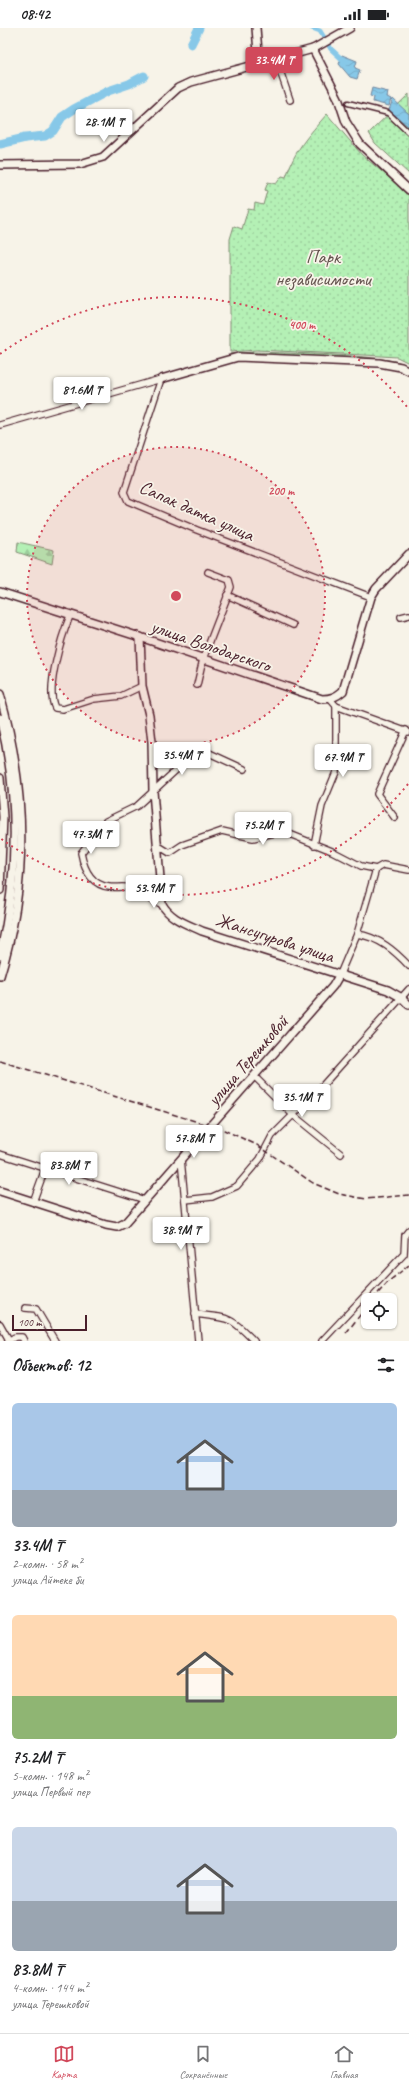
<!DOCTYPE html>
<html lang="ru">
<head>
<meta charset="utf-8">
<style>
	body { margin:0; font-family:Caveat,sans-serif; background:#f6f6f6; color:#202124; height:100vh; display:flex; flex-direction:column; font-size:15px; white-space:nowrap }
	* { box-sizing:border-box; margin:0 }
	p { font-size:13px; color:#757577 }
	.icon { flex:none; width:22px; height:22px; fill:none; stroke:currentColor; stroke-width:2; stroke-linecap:round; stroke-linejoin:round }
	.map { position:relative; height:1313px; overflow:hidden }
	.sheet { display:flex; flex-direction:column; background:#fff; flex:1 }
	.sheet>* { flex:none }
	.tools { position:absolute; left:361px; top:1265px; display:grid; gap:8px }
	.tools a { display:grid; place-items:center; width:36px; height:36px; border-radius:6px; background:#fff; box-shadow:0 1px 3px #0004; font-size:20px }
	.scale { position:absolute; left:12px; bottom:10px; width:75px; box-sizing:border-box; padding-left:4px; border:2px solid #4a1f2b; border-top:0; font-size:11px; line-height:14px; white-space:nowrap; color:#4a1f2b; -webkit-text-stroke:3px #f7f3e8; paint-order:stroke }
	.price { position:absolute; translate:-50% -34px; padding:0 9px; border-radius:4px; background:#fff; color:#222; font-size:13px; line-height:26px; filter:drop-shadow(0 1px 2px #0008) }
	.price::after { content:''; position:absolute; left:50%; top:24px; width:12px; height:9px; margin-left:-6px; background:inherit; clip-path:polygon(0 0,100% 0,50% 100%) }
	.price.current { background:#d1495b; color:#fff }
	ul { padding:0; list-style:none }
	li { display:grid; align-content:center; gap:8px; height:212px; padding:0 12px }
	li span { display:grid; place-items:center; height:124px; border-radius:6px; color:#555 }
	li>.icon { margin-inline-start:auto }
	span .icon { width:72px; height:72px; fill:#fffc; stroke-width:1 }
	li b { font-size:17px }
	h2 { display:flex; justify-content:space-between; align-items:center; height:48px; padding:0 12px; font-size:17px }
	.status { display:flex; justify-content:space-between; align-items:center; height:28px; padding:0 20px; background:#fff; direction:ltr }
	.status svg { height:11px; fill:currentColor }
	.dock { display:flex; justify-content:space-around; align-items:center; height:56px; border-top:1px solid #e0e0e0; background:#fff; font-size:11px; color:#757577 }
	.dock a { display:grid; justify-items:center; gap:2px }
	.dock .current { color:#d1495b }
	.map>svg:first-child { display:block }
	.forest { fill:url(#forest-firs); stroke:#7f8870 }
	.park { fill:url(#park-dots); stroke:#7f8870 }
	.garden { fill:url(#garden-furrows); stroke:#7f8870 }
	.water { fill:url(#water-waves); stroke:#6f849c }
	.lines { fill:none; stroke-linecap:round; stroke-linejoin:round }
	.canal { stroke:#87c8e8; stroke-width:5 }
	.river { stroke:#87c8e8; stroke-width:9 }
	.pedestrian-casing { stroke:#4a1f2b; stroke-width:7 }
	.minor-casing { stroke:#4a1f2b; stroke-width:8 }
	.tertiary-casing { stroke:#4a1f2b; stroke-width:10 }
	.secondary-casing { stroke:#4a1f2b; stroke-width:10 }
	.pedestrian { stroke:#f7f3e8; stroke-width:4 }
	.minor { stroke:#f7f3e8; stroke-width:5.5 }
	.tertiary { stroke:#f7f3e8; stroke-width:7 }
	.secondary { stroke:#f7f3e8; stroke-width:7 }
	.rail { stroke:#4a1f2b; stroke-width:1.5; stroke-dasharray:6 3; stroke-linecap:butt }
	.ring { fill:none; stroke:#d1495b; stroke-width:2; stroke-dasharray:2 4 }
	.labels { text-anchor:middle; stroke-width:3.5; stroke-linejoin:round; paint-order:stroke }
	.park-label { font-size:19px; fill:#64534e; stroke:#f7f3e8 }
	.street-label { font-size:19px; fill:#4a1f2b; stroke:#f7f3e8 }
	.centre { fill:#d1495b; stroke:#f7f3e8; stroke-width:2 }
	.ring-label { font-size:12px; text-anchor:middle; font-weight:bold; fill:#d1495b; stroke:#f7f3e8; stroke-width:3.5; stroke-linejoin:round; paint-order:stroke }
</style>
</head>
<body>
<div class="status"><b>08:42</b><svg viewBox="0 0 49 12"><path d="M0 12V9h3v3zM5 12V6h3v6zM10 12V3h3v9zM15 12V0h3v12zM26 1h20v11H26zM47 4h2v5h-2z"/></svg></div>
<div class="map">
<svg width="409" height="1313" viewBox="0 0 409 1313">
	<defs>
		<pattern id="forest-firs" width="22" height="20" patternUnits="userSpaceOnUse"><rect width="22" height="20" fill="#b4f0b5"/><path d="M5 1l3.5 6h-7zM16 11l3.5 6h-7z" fill="#9ccd9c"/></pattern>
		<pattern id="park-dots" width="8" height="8" patternUnits="userSpaceOnUse"><rect width="8" height="8" fill="#b4f0b5"/><path d="M2 2h.1M6 6h.1" fill="none" stroke="#9ccd9c" stroke-width="1.8" stroke-linecap="round"/></pattern>
		<pattern id="garden-furrows" width="10" height="10" patternUnits="userSpaceOnUse"><rect width="10" height="10" fill="#b4f0b5"/><path d="M-1 1l2-2M0 10L10 0M9 11l2-2" fill="none" stroke="#9ccd9c"/></pattern>
		<pattern id="water-waves" width="16" height="10" patternUnits="userSpaceOnUse"><rect width="16" height="10" fill="#87c8e8"/><path d="M0 5q4-4 8 0t8 0" fill="none" stroke="#76abc7"/></pattern>
	</defs>
	<rect width="100%" height="100%" fill="#f7f3e8"/>
	<filter id="ink" filterUnits="userSpaceOnUse"><feTurbulence type="fractalNoise" baseFrequency=".025" numOctaves="2"/><feDisplacementMap in="SourceGraphic" scale="8" xChannelSelector="R" yChannelSelector="G"/><feConvolveMatrix kernelMatrix="1 2 1 2 8 2 1 2 1" color-interpolation-filters="sRGB"/></filter>
	<g filter="url(#ink)">
		<polygon class="forest" points="18,514 54,522 52,536 17,524"/>
		<g class="park">
			<polygon points="409,66 409,146 375,115 369,105"/>
			<path d="M327,86L362,127L409,166V335L397,329L364,327L256,322L230,324V211L234,198L242,201L248,181L254,182L255,175L263,177L267,163L265,162L268,154L276,156L282,148L286,149C295,121 308,108 327,86Z"/>
		</g>
		<path class="garden" d="M252,324C274,325 402,326 409,339L386,332L368,330L230,326Z"/>
		<g class="water">
			<polygon points="342,27 357,33 355,40 360,42 357,51 350,49 339,36"/>
			<polygon points="372,60 388,64 387,69 391,71 389,78 373,74 374,69 370,68"/>
			<polygon points="393,71 409,86 409,99 389,82"/>
		</g>
		<g class="lines">
			<polyline class="canal" points="312,0 320,3 331,21 345,34"/>
			<g class="river">
				<polyline points="191,16 199,0"/>
				<polyline points="0,116 25,110 45,108 53,103 62,89 74,81 108,63 129,56 144,48"/>
			</g>
			<g class="pedestrian-casing">
				<polyline id="pedestrian" points="348,75 388,85 409,105"/>
			</g>
			<g class="minor-casing">
				<g id="minor">
					<polyline points="276,31 290,72"/>
					<polyline points="161,351 124,464 128,473 197,502 371,569"/>
					<polyline points="0,397 161,351"/>
					<polyline points="227,567 293,597"/>
					<path d="M70,588C62,607 45,661 55,680L63,681L94,671L121,668L142,658"/>
					<polyline points="401,589 409,587"/>
					<polyline points="197,657 203,631 231,559 229,552 208,544"/>
					<polyline points="330,671 336,678 408,704"/>
					<polyline points="395,790 377,766 406,702"/>
					<polyline points="157,817 170,825 182,817 222,803 253,810 274,805 287,805 332,823 361,838 376,841"/>
					<polyline points="314,817 322,778 336,744 336,678"/>
					<polyline points="376,841 383,837 409,842"/>
					<path d="M162,876C150,873 142,864 131,860C124,858 116,860 109,859C91,857 84,841 81,825L106,793L137,778L187,732L199,724H207L244,741"/>
					<path d="M357,906C379,909 395,923 409,938"/>
					<polyline points="340,946 357,906 376,841"/>
					<polyline points="254,1048 293,1087 341,1126"/>
					<polyline points="0,1126 145,1172"/>
					<polyline points="181,1131 198,1313"/>
					<polyline points="185,1172 212,1169 237,1158 260,1131 272,1108 323,1057 409,961"/>
					<polyline points="33,1174 45,1141"/>
					<polyline points="25,1280 36,1281 55,1313"/>
					<path d="M195,1286C229,1290 230,1288 254,1313"/>
					<polyline points="0,1296 9,1312"/>
					<polyline points="8,1313 15,1309 22,1309 24,1313"/>
					<polyline points="322,1313 404,1226 405,1207 409,1202"/>
				</g>
			</g>
			<g class="tertiary-casing">
				<g id="tertiary">
					<polyline points="256,0 258,24 261,35"/>
					<polyline points="313,21 338,70 346,94 360,116 409,162"/>
					<polyline points="161,351 238,329 379,335 401,339 409,343"/>
					<path d="M140,609L142,658L149,687L152,714L153,763L162,876C170,891 187,896 202,903L388,962L402,970L409,977"/>
					<polyline points="0,1163 106,1197 117,1199 125,1195 333,958 340,946"/>
				</g>
			</g>
			<g class="secondary-casing">
				<g id="secondary">
					<polyline points="0,137 80,136 103,129 178,60 191,54 313,21 350,0"/>
					<path d="M0,564L140,609L322,671C331,671 336,669 343,663L371,569L376,561L409,526"/>
					<path d="M0,666C26,759 29,855 0,948"/>
					<path d="M0,690C20,769 18,849 0,928"/>
					<polyline points="0,750 3,789 0,862"/>
				</g>
			</g>
			<use href="#pedestrian" class="pedestrian"/>
			<use href="#minor" class="minor"/>
			<use href="#tertiary" class="tertiary"/>
			<use href="#secondary" class="secondary"/>
			<g class="rail">
				<polyline points="0,1033 224,1102 257,1117 313,1155 339,1166 366,1171 409,1167"/>
				<polyline points="372,1272 388,1254 409,1237"/>
				<polyline points="346,1305 368,1277"/>
			</g>
		</g>
	</g>
	<circle cx="176" cy="568" r="149" fill="#d1495b" fill-opacity=".12"/>
	<g class="ring">
		<circle cx="176" cy="568" r="149"/>
		<path d="M408 756A299 299 0 0 1 0 810M0 326A299 299 0 0 1 408 380"/>
	</g>
	<g class="labels">
		<g class="park-label">
			<text x="323" y="235">Парк<tspan x="323" dy="22">независимости</tspan></text>
		</g>
		<g class="street-label">
			<text transform="translate(197 482) rotate(24)" y="7">Сапак датка улица</text>
			<text transform="translate(211 617) rotate(19)" y="7">улица Володарского</text>
			<text transform="translate(275 909) rotate(18)" y="7">Жансугурова улица</text>
			<text transform="translate(247 1032) rotate(-49)" y="7">улица Терешковой</text>
		</g>
	</g>
	<circle cx="176" cy="568" r="6" class="centre"/>
	<g class="ring-label">
		<text x="302" y="301">400 m</text>
		<text x="281" y="467">200 m</text>
	</g>
</svg>
<div class="tools">
<a><svg class="icon" aria-label="locate" viewBox="0 0 24 24"><circle cx="12" cy="12" r="6"/><path d="M12 2v4M12 18v4M2 12h4M18 12h4"/></svg></a>
</div>
<div class="scale">100 m</div>
<b class="price current" style="left:274px;top:53px">33.4M ₸</b>
<b class="price" style="left:104px;top:115px">28.1M ₸</b>
<b class="price" style="left:82px;top:383px">81.6M ₸</b>
<b class="price" style="left:182px;top:748px">35.4M ₸</b>
<b class="price" style="left:343px;top:750px">67.9M ₸</b>
<b class="price" style="left:263px;top:818px">75.2M ₸</b>
<b class="price" style="left:91px;top:827px">47.3M ₸</b>
<b class="price" style="left:154px;top:881px">53.9M ₸</b>
<b class="price" style="left:302px;top:1090px">35.1M ₸</b>
<b class="price" style="left:194px;top:1131px">57.8M ₸</b>
<b class="price" style="left:69px;top:1158px">83.8M ₸</b>
<b class="price" style="left:181px;top:1223px">38.9M ₸</b>
</div>
<section class="sheet">
<h2>Объектов: 12<svg class="icon" aria-label="filters" viewBox="0 0 24 24"><path d="M4 7h16M4 17h16"/><circle cx="9" cy="7" r="2"/><circle cx="15" cy="17" r="2"/></svg></h2>
<ul>
<li><span style="background:linear-gradient(#a9c7e8 70%,#9aa5b1 0)"><svg class="icon" aria-label="home" viewBox="0 0 24 24"><path d="M3 11l9-7 9 7M6 9v11h12V9"/></svg></span><div><b>33.4M ₸</b><p>2-комн. · 58 m²</p><p>улица Айтеке би</p></div></li>
<li><span style="background:linear-gradient(#ffd9b3 65%,#8fb573 0)"><svg class="icon" aria-label="home" viewBox="0 0 24 24"><path d="M3 11l9-7 9 7M6 9v11h12V9"/></svg></span><div><b>75.2M ₸</b><p>5-комн. · 148 m²</p><p>улица Первый пер</p></div></li>
<li><span style="background:linear-gradient(#c9d6e8 60%,#9aa5b1 0)"><svg class="icon" aria-label="home" viewBox="0 0 24 24"><path d="M3 11l9-7 9 7M6 9v11h12V9"/></svg></span><div><b>83.8M ₸</b><p>4-комн. · 144 m²</p><p>улица Терешковой</p></div></li>
</ul>
</section>
<nav class="dock">
<a class="current"><svg class="icon" aria-label="map" viewBox="0 0 24 24"><path d="M3 6l6-2 6 2 6-2v14l-6 2-6-2-6 2zM9 4v14M15 6v14"/></svg>Карта</a>
<a><svg class="icon" aria-label="saved" viewBox="0 0 24 24"><path d="M7 4h10v16l-5-4-5 4z"/></svg>Сохранённые</a>
<a><svg class="icon" aria-label="home" viewBox="0 0 24 24"><path d="M3 11l9-7 9 7M6 9v11h12V9"/></svg>Главная</a>
</nav>
</body>
</html>
